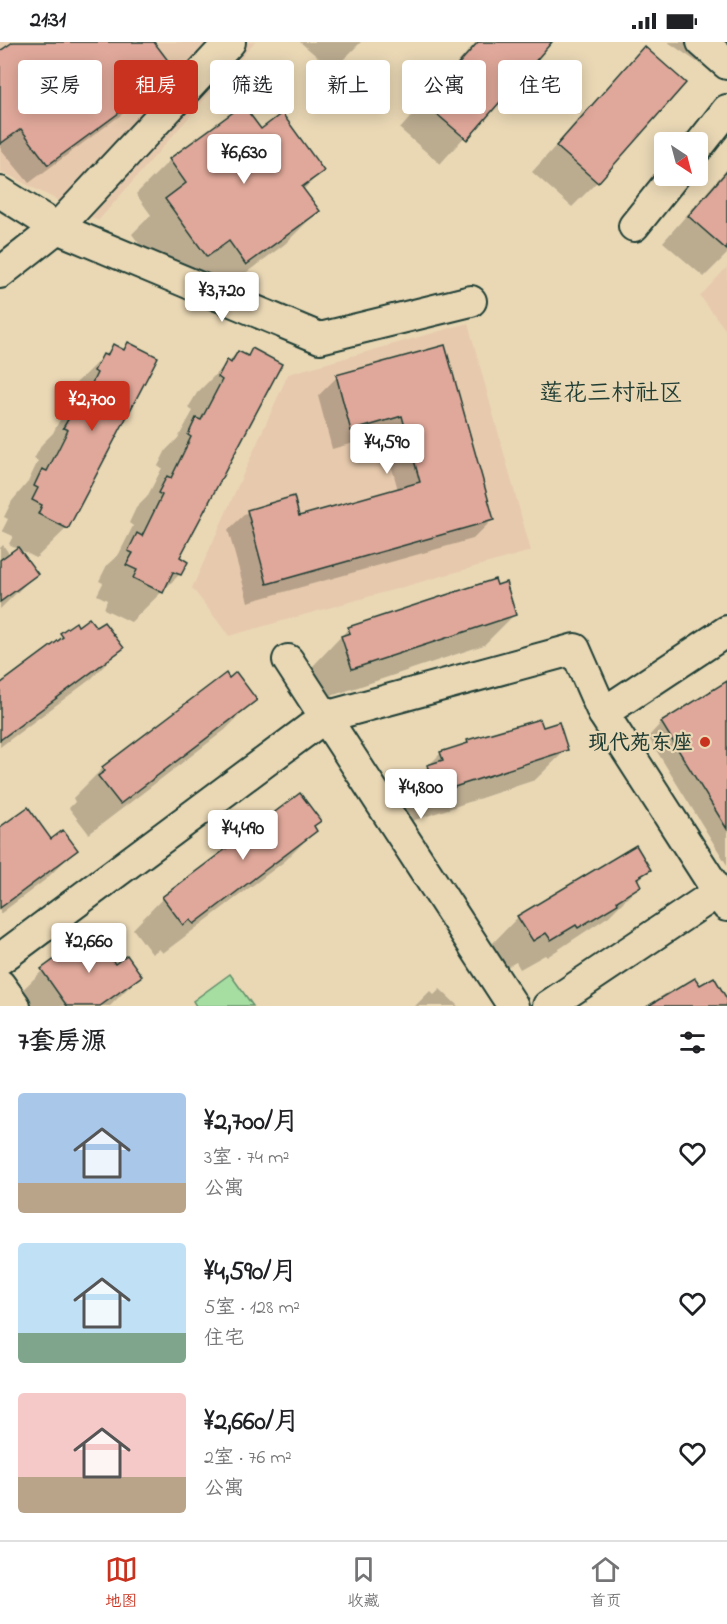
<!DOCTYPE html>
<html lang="zh">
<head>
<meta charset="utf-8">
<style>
	body { margin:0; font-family:"Indie Flower","LXGW WenKai TC",sans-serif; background:#f6f6f6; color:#202124; height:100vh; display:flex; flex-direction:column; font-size:22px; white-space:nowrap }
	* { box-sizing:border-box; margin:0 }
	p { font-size:20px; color:#757577 }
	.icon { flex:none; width:33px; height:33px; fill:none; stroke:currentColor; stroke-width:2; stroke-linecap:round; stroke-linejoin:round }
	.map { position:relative; height:964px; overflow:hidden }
	.details { display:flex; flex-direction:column; background:#fff; flex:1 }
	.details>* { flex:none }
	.banner { position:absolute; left:18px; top:18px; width:692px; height:54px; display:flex; gap:12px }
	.needle { width:39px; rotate:144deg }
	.fabs { position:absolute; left:654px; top:90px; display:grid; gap:12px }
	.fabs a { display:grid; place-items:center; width:54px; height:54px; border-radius:6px; background:#fff; box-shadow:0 3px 15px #0003; font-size:30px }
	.price { position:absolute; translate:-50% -51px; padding:0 14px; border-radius:6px; background:#fff; color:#222; font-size:20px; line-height:39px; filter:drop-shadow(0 2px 3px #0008) }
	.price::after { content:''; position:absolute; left:50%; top:36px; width:18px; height:14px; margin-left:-9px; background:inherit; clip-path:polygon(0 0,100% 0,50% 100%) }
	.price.selected { background:#c8321e; color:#fff }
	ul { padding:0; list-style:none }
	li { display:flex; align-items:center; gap:18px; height:150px; padding:0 18px }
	li span { display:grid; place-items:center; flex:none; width:168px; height:120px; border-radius:6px; color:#555 }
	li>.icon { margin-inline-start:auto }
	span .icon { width:72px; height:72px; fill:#fffc; stroke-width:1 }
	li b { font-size:26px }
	h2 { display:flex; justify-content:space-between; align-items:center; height:72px; padding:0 18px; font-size:26px }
	.chip { padding:0 21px; border-radius:6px; background:#fff; box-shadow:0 3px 15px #0003; font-size:21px; line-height:54px }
	.chip.selected { background:#c8321e; color:#fff }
	.status { display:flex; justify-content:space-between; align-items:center; height:42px; padding:0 30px; background:#fff; direction:ltr }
	.status svg { height:16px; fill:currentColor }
	.menu { display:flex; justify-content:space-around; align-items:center; height:84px; border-top:2px solid #e0e0e0; background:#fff; font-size:16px; color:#757577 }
	.menu a { display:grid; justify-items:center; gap:3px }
	.menu .selected { color:#c8321e }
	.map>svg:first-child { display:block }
	.built { fill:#e7caad }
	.green { fill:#a6dea2; stroke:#628e6b; stroke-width:1.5 }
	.shadow { fill:#0003; fill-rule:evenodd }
	.building { fill:#e0a89a; stroke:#1f3d34; stroke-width:1.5 }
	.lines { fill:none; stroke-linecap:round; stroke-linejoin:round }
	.minor-casing { stroke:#1f3d34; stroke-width:34 }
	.minor { stroke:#ead8b5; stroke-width:30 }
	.poi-dot { fill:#c8321e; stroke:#ead8b5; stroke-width:2 }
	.labels { text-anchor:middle; stroke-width:4.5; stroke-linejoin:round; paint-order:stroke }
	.poi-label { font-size:21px; font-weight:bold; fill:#1f3d34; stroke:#ead8b5; text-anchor:end }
	.quarter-label { font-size:24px; fill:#1f3d34; stroke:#ead8b5 }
</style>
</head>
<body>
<div class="status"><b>21:31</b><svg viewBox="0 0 49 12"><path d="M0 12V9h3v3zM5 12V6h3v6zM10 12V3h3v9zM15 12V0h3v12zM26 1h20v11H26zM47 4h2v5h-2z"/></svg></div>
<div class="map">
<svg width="727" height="964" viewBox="0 0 727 964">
	<rect width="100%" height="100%" fill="#ead8b5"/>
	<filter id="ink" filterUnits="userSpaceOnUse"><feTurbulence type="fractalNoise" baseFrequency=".0167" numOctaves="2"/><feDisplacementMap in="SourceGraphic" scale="12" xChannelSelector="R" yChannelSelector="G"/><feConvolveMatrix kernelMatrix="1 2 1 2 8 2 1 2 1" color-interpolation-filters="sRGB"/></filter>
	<g filter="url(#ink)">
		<g class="built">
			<polygon points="0,0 255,0 98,179 0,129"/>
			<polygon points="727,225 727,290 700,254"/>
			<polygon points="468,281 531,509 229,594 192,546 288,332"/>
		</g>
		<polygon class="green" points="230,932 253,964 196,964 193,959"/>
		<g class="shadow">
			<polygon points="15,0 156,0 154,2 174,29 155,48 29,141 0,106 0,11"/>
			<polygon points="300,0 361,0 333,28"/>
			<polygon points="476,0 550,0 440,122 400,87"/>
			<polygon points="668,0 718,0 697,20"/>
			<polygon points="644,6 597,140 572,165 532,130"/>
			<polygon points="243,65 260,89 322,129 303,148 318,169 285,202 212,256 172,247 132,192 151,173 136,152 170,118"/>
			<polygon points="727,127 727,212 704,235 663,200"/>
			<polygon points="128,301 67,486 36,516 9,502 13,494 2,489 8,477 4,475 12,459 28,440 38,419 34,417 42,402 53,391 68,362 65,360 73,344 114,304 122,308"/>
			<polygon points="444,305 492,478 473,497 248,560 228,488 248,469 298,476 398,448 383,393 332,407 318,354 337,335"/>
			<polygon points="253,308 178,516 180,532 131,580 104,567 107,558 97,553 103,541 99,539 107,523 119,512 133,484 129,481 136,466 147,455 162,426 158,424 166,408 178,396 193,369 188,366 197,351 238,310 246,315"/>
			<polygon points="3,503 10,513 36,532 0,567 0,506"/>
			<polygon points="514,573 484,603 322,657 312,625 349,586"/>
			<polygon points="75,582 122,606 91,637 0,705 0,645 36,618"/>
			<polygon points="727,640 727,823 648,695 661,681"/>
			<polygon points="255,658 225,688 89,792 69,766 75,760 73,756 103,726"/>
			<path d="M511,685L512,688L542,687L566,708L535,738L406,781L397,755L441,711ZM428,732H432L440,758L437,759Z"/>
			<polygon points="313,785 315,789 285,819 163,911 159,907 152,912 133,887 163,856"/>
			<polygon points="0,787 76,808 45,838 0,872"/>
			<polygon points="649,828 637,840 639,844 609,874 547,915 545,913 520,927 516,920 502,928 488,906 518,875"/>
			<polygon points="91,892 115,924 140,934 110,964 15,964 11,959 42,929"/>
			<polygon points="699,945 727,960 723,964 647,964 668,950 670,953"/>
			<polygon points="440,947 458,964 415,964 430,949 434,953"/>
		</g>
		<g class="building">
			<polygon points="13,0 154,0 176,29 48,123 21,87 0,102 0,9"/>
			<polygon points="478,0 552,0 467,98 424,61"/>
			<polygon points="644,4 686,41 598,141 556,104"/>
			<polygon points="243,63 261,87 282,71 324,129 302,145 320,169 246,223 229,199 207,215 165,157 186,141 169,117"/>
			<polygon points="727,129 727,208 688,174"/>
			<polygon points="128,300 158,315 68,487 38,472 42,463 32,458 38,446 34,444 42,427 47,429 58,408 68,388 63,386 73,369 77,371 97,331 94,329 103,312 107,314 113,302 124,308"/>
			<polygon points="445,303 494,478 267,542 247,468 294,454 299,474 420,440 402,374 351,389 336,333"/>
			<polygon points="252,306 282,322 180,515 188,520 181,533 173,530 163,551 133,536 137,528 126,523 133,511 128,509 137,491 142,494 162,453 158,451 167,434 171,436 191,395 188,393 196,376 201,378 222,338 218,335 227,318 231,321 238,309 248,314"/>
			<polygon points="18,505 38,532 0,560 0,518"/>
			<polygon points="495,537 497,543 506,540 516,573 352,627 341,594 350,591 348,585"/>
			<polygon points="89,576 96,585 104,580 124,606 0,698 0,642 63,595 60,591 76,580 78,584"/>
			<polygon points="236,630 257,658 120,762 98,734 105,729 102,725 226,631 229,636"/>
			<polygon points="727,639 727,787 661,680"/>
			<polygon points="540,677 543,685 559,680 568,708 436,751 427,723 443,718 440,710 468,701 467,698"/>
			<polygon points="300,751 321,779 314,784 317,789 194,882 190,878 183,883 162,855"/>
			<polygon points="28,765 51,797 63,788 78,808 0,866 0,785"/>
			<polygon points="636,803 651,828 637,836 641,844 617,859 618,862 578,886 576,883 551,898 546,891 533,899 517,874"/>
			<polygon points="92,890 115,922 127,913 142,934 100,964 67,964 41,927"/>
			<polygon points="714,935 727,957 727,964 648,964 695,936 700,943"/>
		</g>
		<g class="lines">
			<g class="minor-casing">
				<g id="minor">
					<polyline points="702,0 727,22"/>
					<polyline points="698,105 727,68"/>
					<polyline points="0,150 57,186 320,296 471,259"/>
					<polyline points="634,184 674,134"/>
					<polyline points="0,231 57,186 230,0"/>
					<polyline points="727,589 603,671 727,864"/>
					<polyline points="288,618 513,964"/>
					<polyline points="0,917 325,675 575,607 603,671"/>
					<polyline points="0,943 15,964"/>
					<polyline points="548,964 718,850"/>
				</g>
			</g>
			<use href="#minor" class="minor"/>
		</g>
	</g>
	<circle class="poi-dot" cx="705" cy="700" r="6"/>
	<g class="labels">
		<g class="poi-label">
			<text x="693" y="707">现代苑东座</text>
		</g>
		<g class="quarter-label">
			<text x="611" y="358">莲花三村社区</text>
		</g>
	</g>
</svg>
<div class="fabs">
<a><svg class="needle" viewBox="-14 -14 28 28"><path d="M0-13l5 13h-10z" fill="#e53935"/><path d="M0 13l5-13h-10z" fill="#757577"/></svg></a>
</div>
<b class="price" style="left:244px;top:143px">¥6,630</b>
<b class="price" style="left:222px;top:281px">¥3,720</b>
<b class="price selected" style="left:92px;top:390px">¥2,700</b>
<b class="price" style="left:387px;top:433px">¥4,590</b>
<b class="price" style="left:421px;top:778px">¥4,800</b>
<b class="price" style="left:243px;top:819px">¥4,490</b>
<b class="price" style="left:89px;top:932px">¥2,660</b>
<div class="banner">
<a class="chip">买房</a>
<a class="chip selected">租房</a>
<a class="chip">筛选</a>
<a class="chip">新上</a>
<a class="chip">公寓</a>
<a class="chip">住宅</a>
</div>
</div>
<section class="details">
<h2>7套房源<svg class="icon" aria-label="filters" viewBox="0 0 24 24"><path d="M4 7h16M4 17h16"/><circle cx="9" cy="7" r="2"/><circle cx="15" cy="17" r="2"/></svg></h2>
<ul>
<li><span style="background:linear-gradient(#a9c7e8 75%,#b9a48a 0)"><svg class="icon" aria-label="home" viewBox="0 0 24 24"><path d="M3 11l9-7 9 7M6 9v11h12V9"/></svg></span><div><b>¥2,700/月</b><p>3室 · 74 m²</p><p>公寓</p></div><svg class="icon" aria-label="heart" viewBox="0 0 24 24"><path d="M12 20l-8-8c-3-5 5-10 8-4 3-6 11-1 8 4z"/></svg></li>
<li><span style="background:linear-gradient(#bfe0f5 75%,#7fa58c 0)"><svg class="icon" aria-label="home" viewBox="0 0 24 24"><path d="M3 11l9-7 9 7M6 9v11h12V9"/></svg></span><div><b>¥4,590/月</b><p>5室 · 128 m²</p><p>住宅</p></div><svg class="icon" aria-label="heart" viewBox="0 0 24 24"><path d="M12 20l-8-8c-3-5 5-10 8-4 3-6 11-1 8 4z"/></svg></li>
<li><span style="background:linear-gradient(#f6c9c9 70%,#b9a48a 0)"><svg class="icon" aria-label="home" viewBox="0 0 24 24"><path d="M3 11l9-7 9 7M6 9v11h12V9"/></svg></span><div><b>¥2,660/月</b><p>2室 · 76 m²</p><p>公寓</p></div><svg class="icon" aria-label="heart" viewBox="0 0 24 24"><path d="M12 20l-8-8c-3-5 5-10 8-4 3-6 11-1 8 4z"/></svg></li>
</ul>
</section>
<nav class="menu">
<a class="selected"><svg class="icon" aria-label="map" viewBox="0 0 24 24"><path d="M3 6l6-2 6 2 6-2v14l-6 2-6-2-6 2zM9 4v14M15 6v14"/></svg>地图</a>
<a><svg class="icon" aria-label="saved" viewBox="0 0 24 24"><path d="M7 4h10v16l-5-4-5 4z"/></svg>收藏</a>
<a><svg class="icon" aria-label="home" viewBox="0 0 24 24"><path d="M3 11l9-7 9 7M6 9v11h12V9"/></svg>首页</a>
</nav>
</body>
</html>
